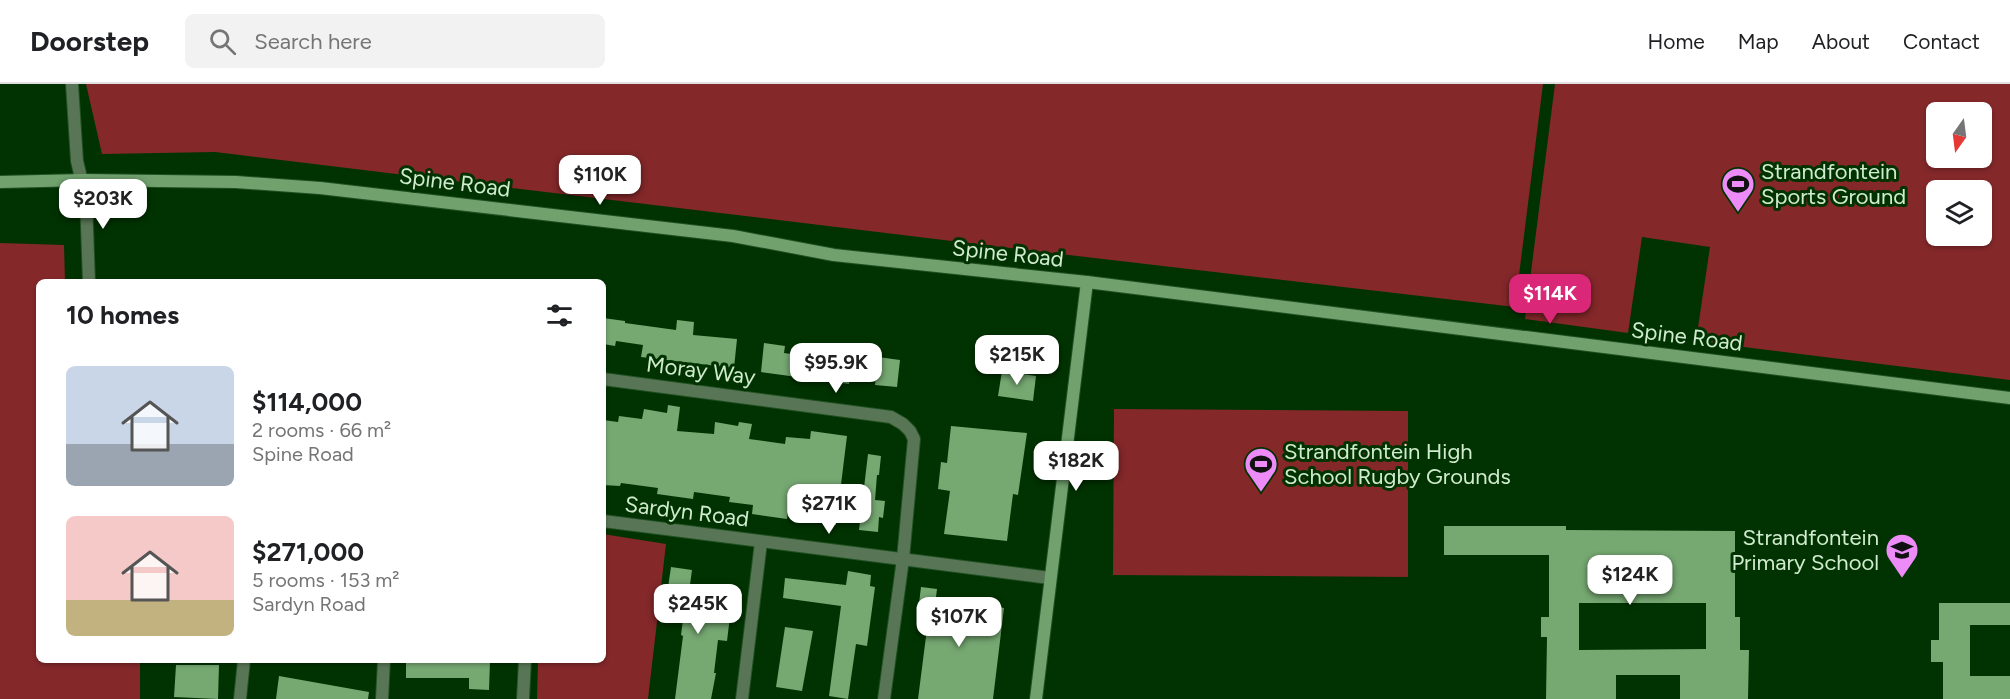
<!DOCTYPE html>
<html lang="en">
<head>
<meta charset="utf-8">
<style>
	body { margin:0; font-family:Figtree,sans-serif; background:#f2f2f2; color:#202124; height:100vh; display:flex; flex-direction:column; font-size:22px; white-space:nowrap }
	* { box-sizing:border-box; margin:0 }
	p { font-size:20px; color:#757577 }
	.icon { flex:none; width:33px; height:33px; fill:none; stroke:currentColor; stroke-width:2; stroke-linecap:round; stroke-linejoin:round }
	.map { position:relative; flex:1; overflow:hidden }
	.drawer { position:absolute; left:36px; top:195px; width:570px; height:384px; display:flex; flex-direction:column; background:#fff; border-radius:9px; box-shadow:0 2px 4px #0004 }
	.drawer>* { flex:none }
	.needle { width:39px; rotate:194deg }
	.tools { position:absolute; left:1926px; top:18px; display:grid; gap:12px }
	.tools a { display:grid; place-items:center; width:66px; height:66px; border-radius:9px; background:#fff; box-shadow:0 2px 4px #0004; font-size:30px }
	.price { position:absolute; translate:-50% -51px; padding:0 14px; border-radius:12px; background:#fff; color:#222; font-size:20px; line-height:39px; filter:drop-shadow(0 2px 3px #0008) }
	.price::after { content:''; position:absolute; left:50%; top:36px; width:18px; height:14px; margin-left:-9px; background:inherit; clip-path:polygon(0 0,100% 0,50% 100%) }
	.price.current { background:#db2777; color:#fff }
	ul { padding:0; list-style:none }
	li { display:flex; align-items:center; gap:18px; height:150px; padding:0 30px }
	li span { display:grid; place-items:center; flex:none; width:168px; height:120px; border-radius:9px; color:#555 }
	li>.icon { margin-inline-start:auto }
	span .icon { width:72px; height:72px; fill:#fffc; stroke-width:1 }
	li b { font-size:26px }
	h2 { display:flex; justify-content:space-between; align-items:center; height:72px; padding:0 30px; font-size:26px }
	header { display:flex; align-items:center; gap:36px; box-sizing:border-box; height:84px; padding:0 30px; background:#fff; border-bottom:2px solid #e0e0e0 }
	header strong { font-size:28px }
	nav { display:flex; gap:33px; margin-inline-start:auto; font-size:21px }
	.search { width:420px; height:54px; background:#f2f2f2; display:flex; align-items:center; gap:15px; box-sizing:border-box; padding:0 21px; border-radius:9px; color:#757577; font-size:22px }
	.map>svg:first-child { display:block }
	.green { fill:#84282a; fill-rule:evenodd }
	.building { fill:#76a872; fill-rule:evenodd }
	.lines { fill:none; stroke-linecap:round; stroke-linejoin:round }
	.street-casing { stroke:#215022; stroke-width:14 }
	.secondary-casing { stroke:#215022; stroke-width:14 }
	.street { stroke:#587656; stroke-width:12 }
	.secondary { stroke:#71a26e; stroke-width:12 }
	.labels { text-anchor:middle; stroke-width:6; stroke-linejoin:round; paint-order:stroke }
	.poi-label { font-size:22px; fill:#d0ebce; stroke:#003301; text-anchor:start }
	.street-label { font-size:22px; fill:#d0ebce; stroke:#003301 }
</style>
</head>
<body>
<header>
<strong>Doorstep</strong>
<div class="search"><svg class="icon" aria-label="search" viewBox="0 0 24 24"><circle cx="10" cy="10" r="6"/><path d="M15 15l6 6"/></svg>Search here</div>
<nav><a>Home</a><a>Map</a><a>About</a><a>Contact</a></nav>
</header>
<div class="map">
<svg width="2010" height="615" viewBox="0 0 2010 615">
	<rect width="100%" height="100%" fill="#003301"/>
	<g class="green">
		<polygon points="86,0 1543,0 1515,223 1026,166 215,68 102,70"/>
		<path d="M1555,0H2010V296L1696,257L1710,163L1642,153L1628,249L1525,235ZM1936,28H1982V74H1936ZM1936,106H1982V152H1936Z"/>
		<polygon points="0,159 64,161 65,198 39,198 39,576 140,576 140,615 0,615"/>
		<polygon points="1114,325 1408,327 1408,493 1113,491"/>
		<polygon points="603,450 666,460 648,615 537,615 538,576 603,576"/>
	</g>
	<g class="building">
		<polygon points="603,234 625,237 625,239 676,246 677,236 694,238 693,251 737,255 734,284 641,273 643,261 616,257 615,262 603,260"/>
		<polygon points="764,259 785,262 784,269 834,276 835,273 853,276 849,300 761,288"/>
		<polygon points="878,273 900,276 897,303 875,301"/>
		<polygon points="1002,287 1036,292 1033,317 998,312"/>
		<polygon points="668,321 680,323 677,347 714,350 715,338 738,342 739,338 752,340 749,355 785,360 786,353 810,355 811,347 847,352 836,441 823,439 825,424 789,421 787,435 752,430 753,421 729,418 730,413 694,408 693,415 657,410 658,404 621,399 620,402 603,401 603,336 618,338 619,332 642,335 644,325 667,329"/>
		<polygon points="951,342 1027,349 1018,411 1013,410 1007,457 944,450 950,407 938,405 941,378 947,379"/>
		<polygon points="868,370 881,372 879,391 877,391 875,416 885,417 883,434 879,433 878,448 859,446"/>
		<path d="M1444,442H1566V446L1735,447V533H1740V566H1749L1748,615H1680V591H1616V615H1546L1547,553H1541V533H1549V471H1444ZM1579,519H1706V565L1579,566Z"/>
		<polygon points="671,483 692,486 689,508 730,513 728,524 731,524 727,557 718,556 714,589 716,589 711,615 675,615 683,552 681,551 685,520 666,517"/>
		<polygon points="848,487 871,491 870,502 875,503 867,562 856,560 848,615 829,612 841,522 783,514 785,494 846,501"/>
		<polygon points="921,503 937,505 936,513 961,516 961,518 1004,524 993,615 918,615 928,537 917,536"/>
		<polygon points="1939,519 2010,519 2010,541 1970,541 1970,592 2010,592 2010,615 1943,615 1943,578 1931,578 1931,556 1939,556"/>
		<polygon points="785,543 813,547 802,607 776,603"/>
		<polygon points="406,577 490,578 489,606 469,605 469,594 406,594"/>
		<polygon points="176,581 219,581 218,615 174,613"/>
		<polygon points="279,592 369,608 368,615 276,615"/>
	</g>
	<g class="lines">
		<g class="street-casing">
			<g id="street">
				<polyline points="72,0 77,77 86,115 89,198"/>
				<polyline points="603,295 891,333 903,340 910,347 914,355 903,475 884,615"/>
				<polyline points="603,437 1050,494"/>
				<polyline points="240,615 244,576"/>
				<polyline points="382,615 384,576"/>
				<polyline points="523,615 525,576"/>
				<polyline points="742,615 761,458"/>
			</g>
		</g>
		<g class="secondary-casing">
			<g id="secondary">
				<polyline points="0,98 83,96 236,98 320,104 733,152 834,171 1087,198 2010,314"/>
				<polyline points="1036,615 1087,198"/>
			</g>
		</g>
		<use href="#street" class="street"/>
		<use href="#secondary" class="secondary"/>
	</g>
	<defs>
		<g id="stadium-pin" transform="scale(1.725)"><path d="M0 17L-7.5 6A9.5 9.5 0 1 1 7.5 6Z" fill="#ed8cf9" stroke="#003301"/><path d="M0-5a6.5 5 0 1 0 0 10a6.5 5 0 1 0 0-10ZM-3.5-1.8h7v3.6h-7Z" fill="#111"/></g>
		<g id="school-pin" transform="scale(1.725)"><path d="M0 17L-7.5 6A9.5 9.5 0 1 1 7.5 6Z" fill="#ed8cf9" stroke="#003301"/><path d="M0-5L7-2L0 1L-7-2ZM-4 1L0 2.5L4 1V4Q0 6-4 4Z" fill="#111"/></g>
	</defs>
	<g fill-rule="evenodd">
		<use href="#stadium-pin" x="1738" y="100"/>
		<use href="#stadium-pin" x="1261" y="380"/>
		<use href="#school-pin" x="1902" y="466"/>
	</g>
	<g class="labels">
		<g class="poi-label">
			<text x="1761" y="95">Strandfontein<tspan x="1761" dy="25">Sports Ground</tspan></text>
			<text x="1284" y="375">Strandfontein High<tspan x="1284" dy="25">School Rugby Grounds</tspan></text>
			<text x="1879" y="461" text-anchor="end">Strandfontein<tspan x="1879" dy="25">Primary School</tspan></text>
		</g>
		<g class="street-label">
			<text transform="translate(455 98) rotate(7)" y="8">Spine Road</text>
			<text transform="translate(1008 169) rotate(6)" y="8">Spine Road</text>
			<text transform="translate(1687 252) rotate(7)" y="8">Spine Road</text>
			<text transform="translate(701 286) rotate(7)" y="8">Moray Way</text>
			<text transform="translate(687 427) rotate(7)" y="8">Sardyn Road</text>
		</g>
	</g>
</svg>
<div class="tools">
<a><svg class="needle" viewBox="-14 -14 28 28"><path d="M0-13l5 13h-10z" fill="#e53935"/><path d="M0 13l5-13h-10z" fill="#757577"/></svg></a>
<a><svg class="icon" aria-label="layers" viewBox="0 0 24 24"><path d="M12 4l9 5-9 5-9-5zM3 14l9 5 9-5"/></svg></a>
</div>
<b class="price" style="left:600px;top:122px">$110K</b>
<b class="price" style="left:103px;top:146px">$203K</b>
<b class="price current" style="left:1550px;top:241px">$114K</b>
<b class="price" style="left:1017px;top:302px">$215K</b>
<b class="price" style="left:836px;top:310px">$95.9K</b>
<b class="price" style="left:1076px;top:408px">$182K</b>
<b class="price" style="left:829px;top:451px">$271K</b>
<b class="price" style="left:1630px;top:522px">$124K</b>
<b class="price" style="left:698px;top:551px">$245K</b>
<b class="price" style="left:959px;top:564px">$107K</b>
<section class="drawer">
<h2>10 homes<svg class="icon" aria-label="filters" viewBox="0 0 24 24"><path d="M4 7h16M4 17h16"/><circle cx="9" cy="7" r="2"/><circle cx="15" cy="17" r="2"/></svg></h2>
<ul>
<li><span style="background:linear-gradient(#c9d6e8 65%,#9aa5b1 0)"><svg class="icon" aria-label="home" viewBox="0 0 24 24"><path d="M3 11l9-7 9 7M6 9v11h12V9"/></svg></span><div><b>$114,000</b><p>2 rooms · 66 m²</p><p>Spine Road</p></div></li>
<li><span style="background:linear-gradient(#f6c9c9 70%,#c2b280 0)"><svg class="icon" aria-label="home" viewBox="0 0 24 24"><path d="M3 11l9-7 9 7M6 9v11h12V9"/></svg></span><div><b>$271,000</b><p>5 rooms · 153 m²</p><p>Sardyn Road</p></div></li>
</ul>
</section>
</div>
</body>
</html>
